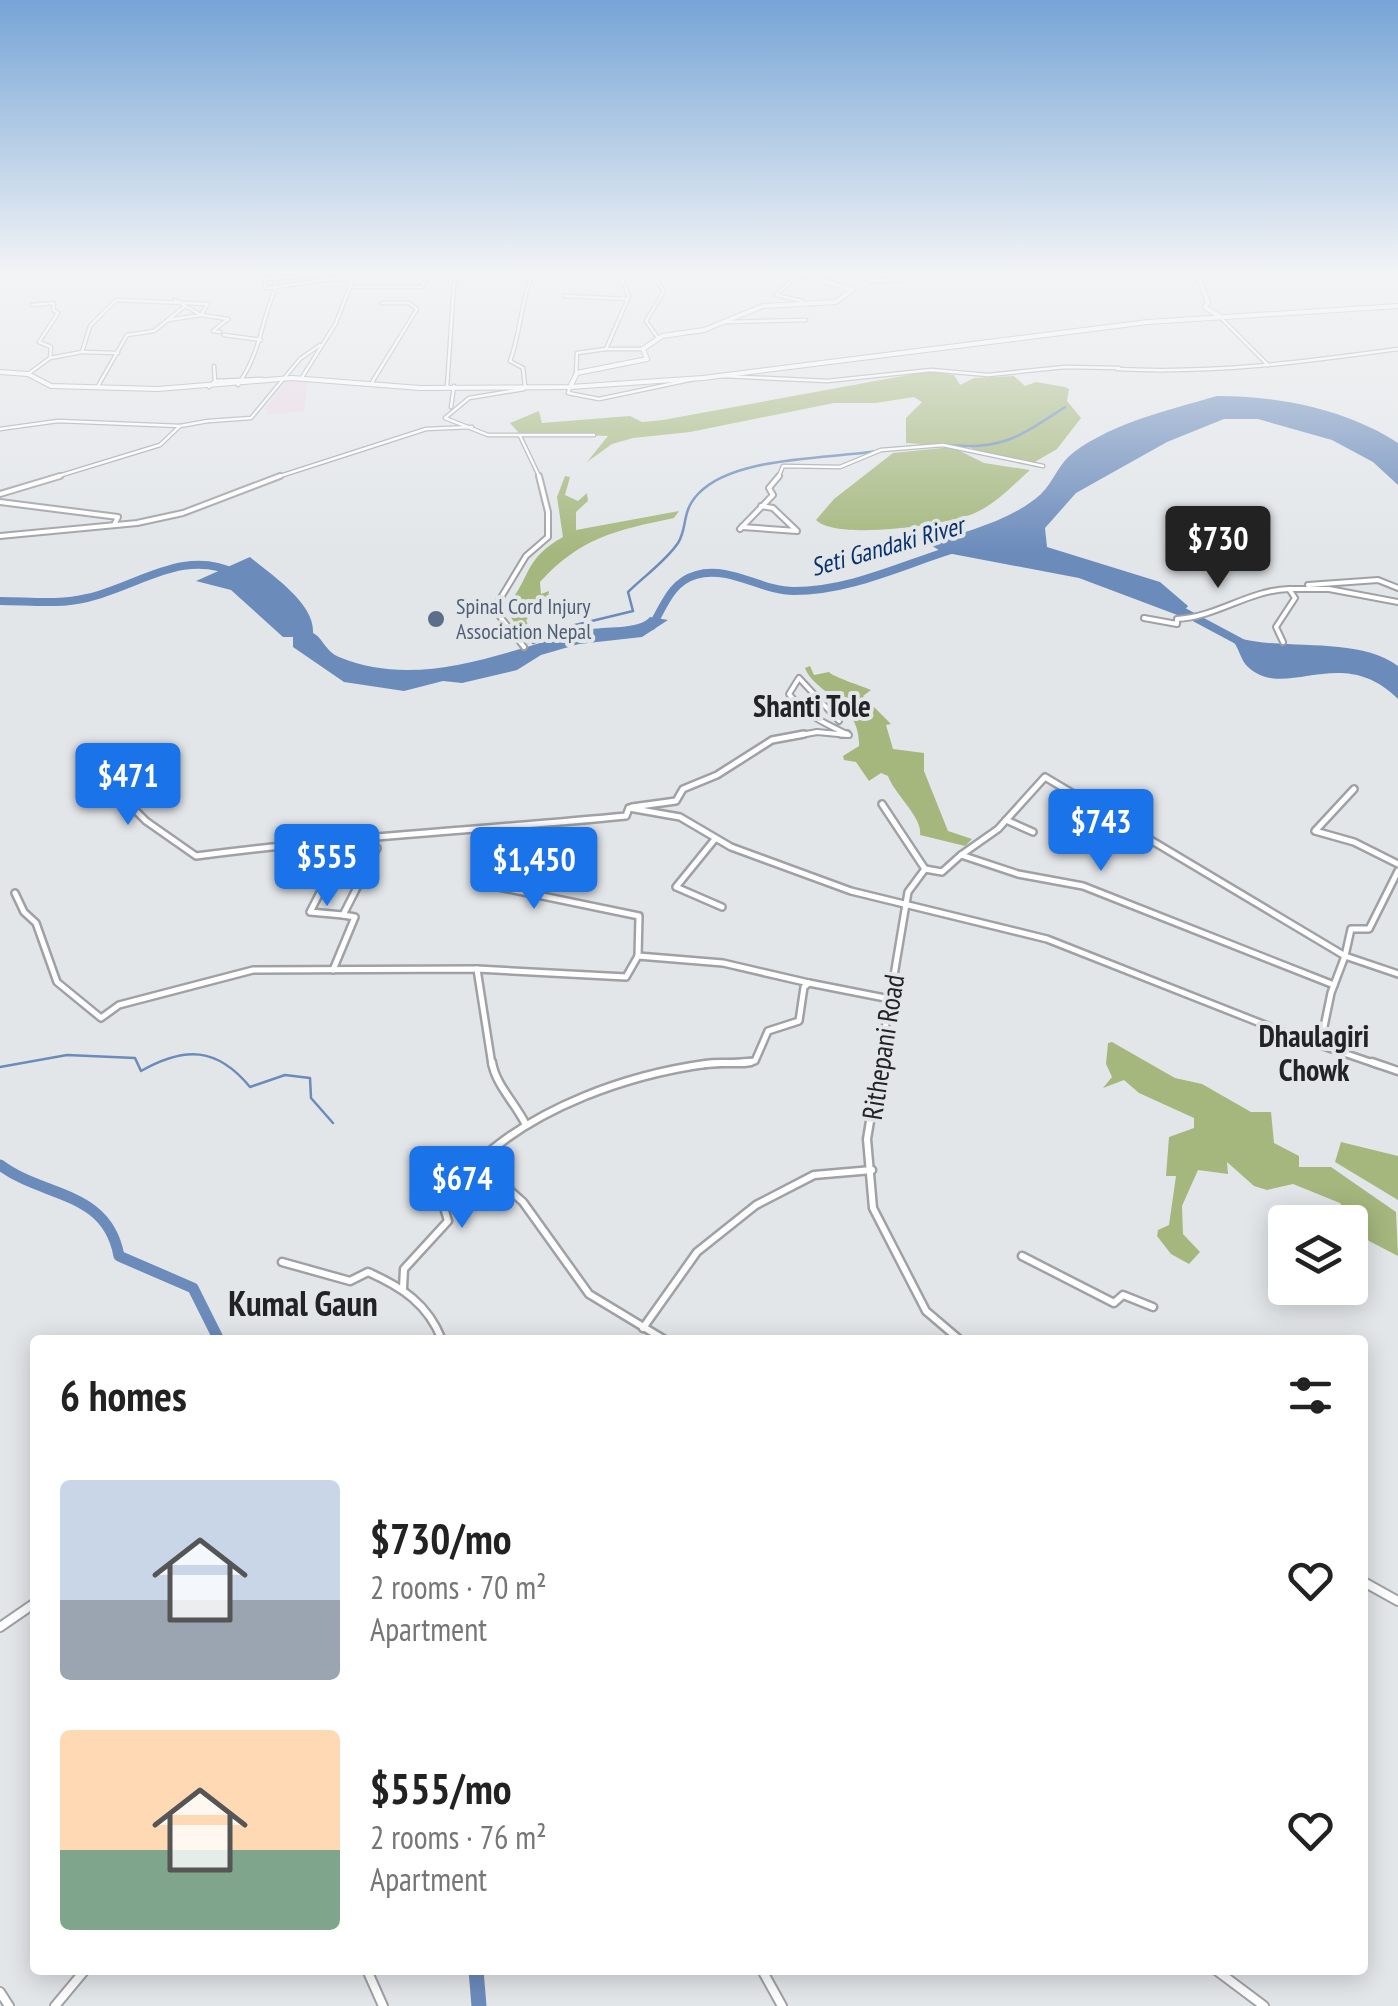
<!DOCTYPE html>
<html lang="en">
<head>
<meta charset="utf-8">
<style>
	body { margin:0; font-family:"PT Sans Narrow",sans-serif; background:#f2f2f2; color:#222; height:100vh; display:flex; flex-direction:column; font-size:38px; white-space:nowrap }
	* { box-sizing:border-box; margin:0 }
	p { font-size:32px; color:#767676 }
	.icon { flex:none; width:55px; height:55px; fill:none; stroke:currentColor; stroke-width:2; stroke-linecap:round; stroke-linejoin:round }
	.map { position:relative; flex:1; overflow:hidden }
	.panel { position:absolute; left:30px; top:1335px; width:1338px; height:640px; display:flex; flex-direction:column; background:#fff; border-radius:10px; box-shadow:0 5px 25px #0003 }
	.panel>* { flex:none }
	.buttons { position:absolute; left:1268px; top:1205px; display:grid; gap:20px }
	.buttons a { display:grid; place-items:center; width:100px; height:100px; border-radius:10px; background:#fff; box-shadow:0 5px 25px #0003; font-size:50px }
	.price { position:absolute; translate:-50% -85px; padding:0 22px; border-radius:10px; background:#1a73e8; color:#fff; font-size:32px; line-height:65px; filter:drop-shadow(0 2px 5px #0008) }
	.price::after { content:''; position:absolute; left:50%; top:60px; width:30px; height:22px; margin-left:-15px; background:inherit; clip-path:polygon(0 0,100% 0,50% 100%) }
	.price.on { background:#222; color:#fff }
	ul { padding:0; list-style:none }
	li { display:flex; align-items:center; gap:30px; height:250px; padding:0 30px }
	li span { display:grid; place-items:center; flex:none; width:280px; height:200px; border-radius:10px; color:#555 }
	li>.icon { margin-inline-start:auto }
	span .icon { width:120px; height:120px; fill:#fffc; stroke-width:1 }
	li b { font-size:42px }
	h2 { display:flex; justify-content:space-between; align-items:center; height:120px; padding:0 30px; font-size:42px }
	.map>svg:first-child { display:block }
	.education { fill:#e9d5e4 }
	.forest { fill:#a5b77d }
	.water { fill:#6b8bbb }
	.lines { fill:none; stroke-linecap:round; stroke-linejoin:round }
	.stream { stroke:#6b8bbb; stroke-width:2.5 }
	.river-far2 { stroke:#6b8bbb; stroke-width:8 }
	.river-far1 { stroke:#6b8bbb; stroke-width:11 }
	.river { stroke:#6b8bbb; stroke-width:15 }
	.street-far4-casing { stroke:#9fa1a5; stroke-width:5 }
	.street-far3-casing { stroke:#9fa1a5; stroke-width:8 }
	.street-far2-casing { stroke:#9fa1a5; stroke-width:10 }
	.street-far1-casing { stroke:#9fa1a5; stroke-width:11 }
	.street-casing { stroke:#9fa1a5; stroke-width:12 }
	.secondary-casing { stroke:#9fa1a5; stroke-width:6 }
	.street-far4 { stroke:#fff; stroke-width:2.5 }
	.street-far3 { stroke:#fff; stroke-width:4 }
	.street-far2 { stroke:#fff; stroke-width:5 }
	.street-far1 { stroke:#fff; stroke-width:6 }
	.street { stroke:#fff; stroke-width:8 }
	.secondary { stroke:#fff; stroke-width:4 }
	.service-dot { fill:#5c6f8a; stroke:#e3e6e9; stroke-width:4 }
	.labels { text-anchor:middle; stroke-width:8; stroke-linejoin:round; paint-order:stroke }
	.far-service-label { font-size:22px; fill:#4e5e75; stroke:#e3e6e9; text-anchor:start }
	.far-water-label { font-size:25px; font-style:italic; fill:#06316c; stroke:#e3e6e9 }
	.street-label { font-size:28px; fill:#222324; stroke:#e3e6e9 }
	.neighbourhood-label { font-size:30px; font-weight:bold; fill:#222324; stroke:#e3e6e9 }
	.near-neighbourhood-label { font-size:35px; font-weight:bold; fill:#222324; stroke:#e3e6e9 }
</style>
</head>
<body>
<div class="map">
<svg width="1398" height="2006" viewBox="0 0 1398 2006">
	<rect width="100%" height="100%" fill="#e3e6e9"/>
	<polygon class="education" points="288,379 308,381 304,411 266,415 268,410 264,410"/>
	<g class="forest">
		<polygon points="930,371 954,375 960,385 974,378 1014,376 1025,386 1036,382 1065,387 1069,389 1067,401 1081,418 1057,449 1033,463 978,453 970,447 906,443 906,418 922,402 914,397 876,403 834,403 690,432 633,438 612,444 587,462 608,436 519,433 510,423 539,411 542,423 630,416 642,422 663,420"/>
		<path d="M952,447L984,463L1030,470C1012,486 997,503 975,513C948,525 837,541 816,520L834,499L893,453Z"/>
		<path d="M565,476L570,477L565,495L578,501L587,493L588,501L576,512V530L679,511L674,518C616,530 580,538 540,582L541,594L549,591L548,598L542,599L548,610L535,612L526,620L532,636L528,644L505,608C532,578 522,560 563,537L557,497Z"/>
		<path d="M810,666L814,675L829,672C833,677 862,686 871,690L863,696L891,724L886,725L893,749L924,753V771L948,831L972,839L965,846L920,835C923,818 895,795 888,776L881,773L869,781L856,762L844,760L843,756L859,746C861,702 814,693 805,668Z"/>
		<polygon points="1112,1042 1175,1078 1202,1084 1251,1112 1271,1112 1274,1143 1299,1156 1299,1167 1331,1167 1396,1212 1398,1256 1369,1241 1340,1203 1293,1184 1267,1190 1254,1186 1227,1162 1228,1174 1198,1170 1182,1206 1183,1234 1200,1252 1189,1264 1171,1254 1157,1236 1158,1230 1169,1225 1176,1176 1166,1176 1169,1137 1194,1128 1194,1118 1139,1093 1124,1080 1103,1088 1112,1077 1106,1064 1108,1043"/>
		<polygon points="1341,1142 1398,1156 1398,1200 1335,1162"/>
	</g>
	<g class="water">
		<path d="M1217,396C1278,396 1346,409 1398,443V485L1373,462L1332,440L1258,419H1224L1167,442L1076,493L1045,528L1047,547L1160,582L1188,606L1180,616L1079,578L942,552L929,544C966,531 1011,521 1041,494C1054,481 1058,464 1074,452C1115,422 1169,410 1217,396Z"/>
		<path d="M250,557C271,575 315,603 313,633C323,638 325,651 339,657C421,691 506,650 586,630C605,626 639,630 650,617L668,620L642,637L579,644L541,655L517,670L462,683L443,681L404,691L344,682L293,647V637H283L231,590L196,581Z"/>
		<path d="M1237,638C1289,651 1357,636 1398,666V699C1341,642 1286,702 1248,667C1241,661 1239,648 1233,641Z"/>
	</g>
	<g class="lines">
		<g class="stream">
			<path d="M949,445C1002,451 1022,435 1065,407"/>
			<polyline points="884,449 931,445"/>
			<path d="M533,643L571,626L633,611L628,592C643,577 666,561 678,543C688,527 681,512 698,494C733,456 828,459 877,451"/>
			<path d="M0,1067L67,1055L135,1058L141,1071C185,1046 217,1047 250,1087L285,1075L310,1078L311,1098L333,1123"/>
		</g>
		<g class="river-far2">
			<path d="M0,601C29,601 58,605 87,598C139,586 184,547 237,574"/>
			<polyline points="1173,606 1246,645"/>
			<path d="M652,626C664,606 671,582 696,575C729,565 761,591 794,591C849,591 900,566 951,550"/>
		</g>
		<path class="river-far1" d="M0,1165C44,1198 107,1190 119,1256L193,1288L219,1340"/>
		<polyline class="river" points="476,1970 479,2006"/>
		<g class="street-far4-casing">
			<g id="street-far4">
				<polyline points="652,273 664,291 646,321 658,338"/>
				<polyline points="619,274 629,296 606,349 643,349"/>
				<polyline points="275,281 276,287 265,288 265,279 307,276"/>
				<polyline points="352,287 422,287 430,273"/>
				<polyline points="565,296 628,299"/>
				<polyline points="175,300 201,315 228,319 213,331 220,332"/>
				<polyline points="802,301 776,295 795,278 810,276"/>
				<polyline points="32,305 54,303 53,310 58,313 39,342 51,347 50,358"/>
				<polyline points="1221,318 1268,365"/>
				<polyline points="727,322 806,320"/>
				<polyline points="224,335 261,340"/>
				<polyline points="82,352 118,353"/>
				<polyline points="214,366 215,381"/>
				<path d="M1117,369C1212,374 1304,362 1398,349"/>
				<polyline points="28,374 50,358 82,352 90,326 116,300 208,304 201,315 168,320"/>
				<polyline points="576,374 577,353 606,349"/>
				<polyline points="723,376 827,381 931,370 988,375 1065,367 1119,368"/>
				<polyline points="371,384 417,309 409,303 382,303"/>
				<path d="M238,385C263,347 259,326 276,287L338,278L352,281L336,323L301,379"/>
				<polyline points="98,386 127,335 154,331 184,307"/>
				<path d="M525,386L523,368L510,361C520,335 520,308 530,281"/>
				<polyline points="209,387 215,381 262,379"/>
				<polyline points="447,387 454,283 463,273"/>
				<polyline points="570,387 568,393 599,399 694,379"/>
				<polyline points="524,389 469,398 445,418 488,435 594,435"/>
				<polyline points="451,407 454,386"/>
				<polyline points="209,421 251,418 300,359 320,345"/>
				<polyline points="0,429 58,421 180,426 208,421"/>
				<polyline points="520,436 540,478"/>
				<polyline points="52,478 160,445 180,426"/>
				<polyline points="274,478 426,429 472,427"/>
				<polyline points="778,478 783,466 840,467 881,450 943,445 1043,466"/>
			</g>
		</g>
		<g class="street-far3-casing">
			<g id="street-far3">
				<polyline points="0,494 60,476"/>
				<polyline points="0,502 118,517 114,525"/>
				<polyline points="742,527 797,531 773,508 761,506"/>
				<polyline points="740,529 773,495 769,488 779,476"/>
				<polyline points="0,536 137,523 183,513 280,476"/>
				<polyline points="1308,585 1378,580 1398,588"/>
				<path d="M1144,618L1177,624V619C1217,617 1249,590 1289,589"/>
				<polyline points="1283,642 1276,627 1295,598 1289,589 1329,589 1398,602"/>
				<polyline points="524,647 494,609 526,556 548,537 548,512 539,476"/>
				<path d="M790,737L817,732L849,735C826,724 805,715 789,694L799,678L839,721"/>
			</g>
		</g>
		<g class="street-far2-casing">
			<g id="street-far2">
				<polyline points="841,734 847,734"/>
				<path d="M101,776L146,821L196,856C339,837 482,830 626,816L629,808L680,817L731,847L851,891L1047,939L1288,1034L1379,1065"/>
				<polyline points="1354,789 1315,831 1354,842 1398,864"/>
				<polyline points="882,804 925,869"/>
				<polyline points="632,807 676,801 683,789 717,775 772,740 804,734"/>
				<polyline points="1006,820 1033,832"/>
				<polyline points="715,839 676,887 722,907"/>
				<polyline points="506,844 494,886 639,916 638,956"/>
				<polyline points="343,848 310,912 343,915"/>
				<polyline points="961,855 998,829 1045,777 1345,956 1351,929 1369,929 1398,871"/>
				<polyline points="15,893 24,912 36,923 57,982 101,1018 119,1005 253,970 477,969 626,977 638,956 723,963 809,983"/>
				<polyline points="477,969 492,1065"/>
				<polyline points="333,970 355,917 343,915 377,848"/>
				<polyline points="1320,1046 1331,993 1345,956 1398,974"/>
				<polyline points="699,1065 755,1061 768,1031 799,1021 804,987 809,983 890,999"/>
				<polyline points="879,1065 908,892 925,869 942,872 961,855 1018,874 1083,886 1334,985"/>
			</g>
		</g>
		<g class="street-far1-casing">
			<g id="street-far1">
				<path d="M492,1062C495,1084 516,1104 526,1125"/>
				<polyline points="880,1062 867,1139 873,1208 926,1311 960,1340"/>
				<polyline points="1372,1062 1398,1071"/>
				<polyline points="1022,1256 1114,1303 1123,1295 1153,1307"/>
				<path d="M282,1262L350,1281L368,1272C402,1287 428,1304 442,1340"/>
				<polyline points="403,1288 404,1269 448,1221 437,1184 478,1162"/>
				<polyline points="643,1328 697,1252 756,1205 814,1175 872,1170"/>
				<path d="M665,1340L589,1294L523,1202L478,1162C536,1107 627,1075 705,1064C720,1061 736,1065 751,1062"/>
			</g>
		</g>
		<g class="street-casing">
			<g id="street">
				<polyline points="1362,1581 1398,1601"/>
				<polyline points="0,1627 35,1603"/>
				<polyline points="367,1970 383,2006"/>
				<polyline points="762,1970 782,2006"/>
				<polyline points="1216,1970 1264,2006"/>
				<polyline points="0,1992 9,2006"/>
				<polyline points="55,2006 85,1970"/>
			</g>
		</g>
		<g class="secondary-casing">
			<g id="secondary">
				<polyline points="862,273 870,281 904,279 910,273"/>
				<polyline points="1197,273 1208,302 1205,307 1220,317"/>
				<polyline points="0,372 28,374 51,386 158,389 292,378 420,388 570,387 703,378 1148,322 1398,306"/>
				<polyline points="570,387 577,373 647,359 643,349 662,336 704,330 763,306 836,302 852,290 810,276 835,273"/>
			</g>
		</g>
		<use href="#street-far4" class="street-far4"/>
		<use href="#street-far3" class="street-far3"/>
		<use href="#street-far2" class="street-far2"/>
		<use href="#street-far1" class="street-far1"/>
		<use href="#street" class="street"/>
		<use href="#secondary" class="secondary"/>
	</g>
	<linearGradient id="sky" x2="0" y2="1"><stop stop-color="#76a4d6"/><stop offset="0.49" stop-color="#f2f4f5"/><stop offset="1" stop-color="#f2f4f5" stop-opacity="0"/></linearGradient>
	<rect width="1398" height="554" fill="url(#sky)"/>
	<circle class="service-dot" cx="436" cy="619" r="10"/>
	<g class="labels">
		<g class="far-service-label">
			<text x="456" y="614">Spinal Cord Injury<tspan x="456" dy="25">Association Nepal</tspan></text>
		</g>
		<g class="far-water-label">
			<text transform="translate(887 546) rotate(-16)" y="9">Seti Gandaki River</text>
		</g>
		<g class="street-label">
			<text transform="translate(883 1047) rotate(-81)" y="10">Rithepani Road</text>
		</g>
		<g class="neighbourhood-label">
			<text x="812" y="717">Shanti Tole</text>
			<text x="1314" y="1047">Dhaulagiri<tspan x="1314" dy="34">Chowk</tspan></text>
		</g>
		<g class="near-neighbourhood-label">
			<text x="303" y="1316">Kumal Gaun</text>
		</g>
	</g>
</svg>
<div class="buttons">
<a><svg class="icon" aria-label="layers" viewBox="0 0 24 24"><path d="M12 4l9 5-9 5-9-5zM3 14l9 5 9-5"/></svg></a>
</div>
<b class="price on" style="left:1218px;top:591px">$730</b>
<b class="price" style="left:128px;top:828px">$471</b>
<b class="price" style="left:1101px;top:874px">$743</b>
<b class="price" style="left:327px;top:909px">$555</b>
<b class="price" style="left:534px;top:912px">$1,450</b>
<b class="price" style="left:462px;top:1231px">$674</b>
<section class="panel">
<h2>6 homes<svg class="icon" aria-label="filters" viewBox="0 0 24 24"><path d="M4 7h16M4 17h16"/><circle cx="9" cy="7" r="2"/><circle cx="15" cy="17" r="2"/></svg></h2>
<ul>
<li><span style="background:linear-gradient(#c9d6e8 60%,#9aa5b1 0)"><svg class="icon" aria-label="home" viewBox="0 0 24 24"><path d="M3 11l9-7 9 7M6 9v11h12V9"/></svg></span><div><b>$730/mo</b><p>2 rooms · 70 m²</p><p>Apartment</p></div><svg class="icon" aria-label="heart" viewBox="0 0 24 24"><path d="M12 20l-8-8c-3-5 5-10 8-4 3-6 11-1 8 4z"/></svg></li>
<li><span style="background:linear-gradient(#ffd9b3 60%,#7fa58c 0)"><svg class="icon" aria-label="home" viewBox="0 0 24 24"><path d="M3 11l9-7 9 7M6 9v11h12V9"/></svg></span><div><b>$555/mo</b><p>2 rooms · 76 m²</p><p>Apartment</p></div><svg class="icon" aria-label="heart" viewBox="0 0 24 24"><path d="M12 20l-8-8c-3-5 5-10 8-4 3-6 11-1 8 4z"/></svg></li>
</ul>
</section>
</div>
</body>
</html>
